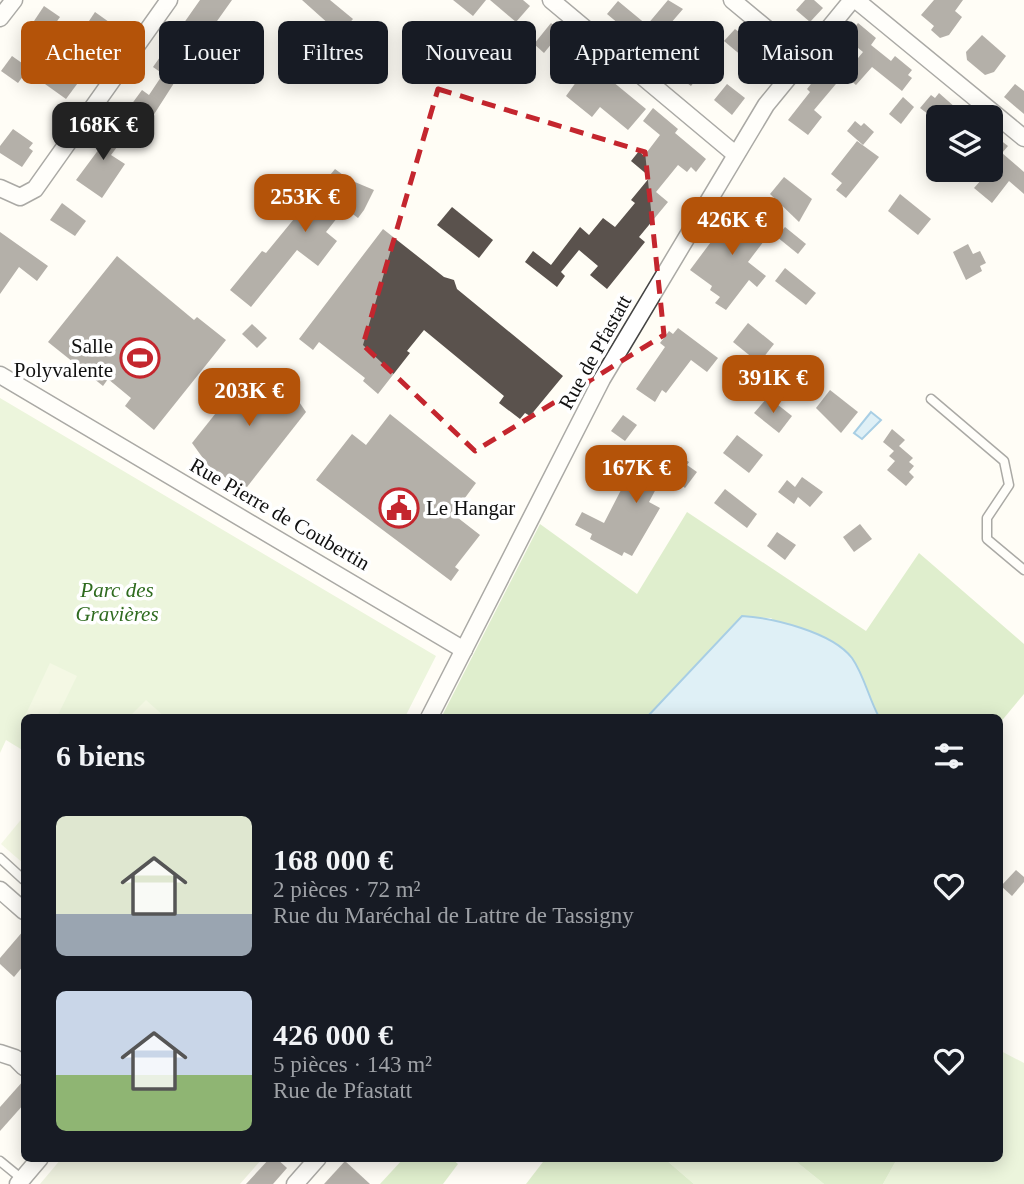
<!DOCTYPE html>
<html lang="fr">
<head>
<meta charset="utf-8">
<style>
	body { margin:0; font-family:"Times New Roman",serif; background:#20242c; color:#f1f3f6; height:100vh; display:flex; flex-direction:column; font-size:26px; white-space:nowrap }
	* { box-sizing:border-box; margin:0 }
	p { font-size:23px; color:#9ea1a6 }
	.icon { flex:none; width:38px; height:38px; fill:none; stroke:currentColor; stroke-width:2; stroke-linecap:round; stroke-linejoin:round }
	.map { position:relative; flex:1; overflow:hidden }
	.panel { position:absolute; left:21px; top:714px; width:982px; height:448px; display:flex; flex-direction:column; background:#171b24; border-radius:10px; box-shadow:0 4px 18px #0003 }
	.panel>* { flex:none }
	.hud { position:absolute; left:21px; top:21px; width:984px; height:63px; display:flex; gap:14px }
	.fabs { position:absolute; left:926px; top:105px; display:grid; gap:14px }
	.fabs a { display:grid; place-items:center; width:77px; height:77px; border-radius:10px; background:#171b24; box-shadow:0 4px 18px #0003; font-size:35px }
	.price { position:absolute; translate:-50% -60px; padding:0 16px; border-radius:14px; background:#b45309; color:#fff; font-size:23px; line-height:46px; filter:drop-shadow(0 2px 4px #0008) }
	.price::after { content:''; position:absolute; left:50%; top:42px; width:21px; height:16px; margin-left:-10px; background:inherit; clip-path:polygon(0 0,100% 0,50% 100%) }
	.price.active { background:#222; color:#fff }
	ul { padding:0; list-style:none }
	li { display:flex; align-items:center; gap:21px; height:175px; padding:0 35px }
	li span { display:grid; place-items:center; flex:none; width:196px; height:140px; border-radius:10px; color:#555 }
	li>.icon { margin-inline-start:auto }
	span .icon { width:84px; height:84px; fill:#fffc; stroke-width:1 }
	li b { font-size:30px }
	h2 { display:flex; justify-content:space-between; align-items:center; height:84px; padding:0 35px; font-size:30px }
	.tag { padding:0 24px; border-radius:10px; background:#171b24; box-shadow:0 4px 18px #0003; font-size:24px; line-height:63px }
	.tag.active { background:#b45309; color:#fff }
	.map>svg:first-child { display:block }
	.green { fill:#d5ebbd }
	.forest { fill:#b9dc9c }
	.cemetery { fill:#d9e3c4 }
	.pitch { fill:#e6f2cf }
	.water { fill:#b9e0f7; stroke:#3f96cf; stroke-width:2 }
	.building { fill:#5a524d }
	.lines { fill:none; stroke-linecap:round; stroke-linejoin:round }
	.lane-casing { stroke:#444; stroke-width:11 }
	.street-casing { stroke:#444; stroke-width:19 }
	.lane { stroke:#fff; stroke-width:8 }
	.street { stroke:#fff; stroke-width:16 }
	.marked { fill:none; stroke:#c4262e; stroke-width:5; stroke-dasharray:14 9; stroke-linejoin:round }
	.labels { text-anchor:middle; stroke-width:7; stroke-linejoin:round; paint-order:stroke }
	.poi-label { font-size:21px; fill:#111; stroke:#fff; text-anchor:end }
	.street-label { font-size:21px; fill:#111; stroke:#fff }
	.park-label { font-size:21px; font-style:italic; fill:#2f6b1f; stroke:#fff }
</style>
</head>
<body>
<div class="map">
<svg width="1024" height="1184" viewBox="0 0 1024 1184">
	<rect width="100%" height="100%" fill="#fffdf5"/>
	<g class="green">
		<polygon points="0,398 436,656 405,717 24,718 24,751 6,740 0,753"/>
		<polygon points="999,1050 1024,1063 1024,1184 883,1184 897,1159 999,1158"/>
		<polygon points="665,1159 793,1159 824,1184 694,1184"/>
	</g>
	<g class="forest">
		<polygon points="687,512 866,631 919,553 1024,644 1024,694 999,724 999,718 879,717 869,699 771,618 742,617 647,717 441,718 540,524 637,594"/>
		<polygon points="546,1158 665,1159 694,1184 526,1184"/>
		<polygon points="403,1159 452,1159 458,1164 443,1184 380,1184"/>
		<polygon points="793,1159 897,1159 883,1184 824,1184"/>
	</g>
	<polygon class="cemetery" points="61,1159 61,1158 262,1159 240,1184 40,1184"/>
	<g class="pitch">
		<polygon points="50,663 77,676 57,717 33,717 26,714"/>
		<polygon points="146,700 165,717 129,717"/>
		<polygon points="24,816 24,864 1,844"/>
	</g>
	<g class="water">
		<polygon points="871,412 881,420 862,439 854,433"/>
		<path d="M742,616C773,618 832,632 852,658C864,675 869,699 879,717H647Z"/>
	</g>
	<g class="building">
		<polygon points="200,0 232,0 200,45 196,41 182,63 185,66 151,119 131,105 142,90 149,95 163,74 153,67"/>
		<polygon points="302,0 330,0 353,19 340,34"/>
		<polygon points="453,0 486,0 473,16"/>
		<polygon points="490,0 523,0 530,6 516,22"/>
		<polygon points="668,0 683,9 658,38 687,61 695,51 709,63 691,86 647,53 650,50 607,14 618,1 647,25"/>
		<polygon points="805,0 814,0 823,8 810,22 796,10"/>
		<polygon points="934,0 963,0 955,11 962,17 949,35 940,38 931,30 934,26 921,15"/>
		<polygon points="44,6 60,17 43,41 28,30"/>
		<polygon points="95,12 116,27 101,48 81,33"/>
		<polygon points="551,23 561,32 544,53 534,44"/>
		<polygon points="858,23 876,38 871,45 891,61 895,56 912,70 908,75 912,78 902,91 872,67 856,85 844,75 863,52 846,38"/>
		<polygon points="735,29 760,48 749,62 724,41"/>
		<polygon points="982,35 1006,56 994,72 985,75 967,60 966,52"/>
		<polygon points="12,56 29,68 18,83 1,71"/>
		<polygon points="62,61 83,76 66,99 45,84"/>
		<polygon points="590,63 646,109 628,130 600,107 592,117 566,96"/>
		<polygon points="826,65 841,78 814,110 822,117 808,135 788,120 810,92 807,89"/>
		<polygon points="727,84 745,98 732,115 714,100"/>
		<polygon points="1015,84 1024,91 1024,114 1004,97"/>
		<polygon points="939,93 956,108 948,117 932,117 920,108 931,95 935,98"/>
		<polygon points="903,97 914,107 901,124 889,114"/>
		<polygon points="653,108 678,129 675,133 706,159 696,172 691,167 687,172 678,165 656,192 668,202 639,237 645,242 607,289 590,275 598,266 579,250 561,272 565,276 557,287 525,262 533,251 551,265 580,227 589,235 603,218 615,227 635,203 631,200 650,177 631,161 639,151 644,156 660,135 643,121"/>
		<polygon points="107,121 126,135 111,155 125,164 102,198 76,180 102,145 94,140"/>
		<polygon points="855,121 861,126 864,123 874,132 863,145 847,131"/>
		<polygon points="13,129 33,143 29,148 33,151 22,167 0,153 0,146"/>
		<polygon points="990,132 1008,146 1002,153 1024,172 1024,194 1009,181 992,203 974,188 990,170"/>
		<polygon points="857,141 879,157 846,198 836,190 842,183 831,174"/>
		<polygon points="335,169 350,180 374,190 364,210 358,218 345,208 326,232 337,241 318,266 297,250 251,307 230,290 262,251 266,253"/>
		<polygon points="784,177 812,199 799,222 770,194"/>
		<polygon points="900,194 931,219 918,235 888,211"/>
		<polygon points="62,203 86,221 75,236 50,220"/>
		<polygon points="740,203 758,217 754,221 770,233 748,262 766,276 757,287 749,280 726,310 715,303 720,297 710,290 712,286 690,270"/>
		<polygon points="452,207 493,240 479,258 437,225"/>
		<polygon points="785,227 806,244 798,254 777,237"/>
		<polygon points="383,229 444,277 454,280 457,289 563,376 530,416 525,413 520,419 499,403 504,396 424,330 407,351 410,353 378,394 363,381 365,378 319,342 313,350 299,339"/>
		<polygon points="0,232 48,266 37,281 19,267 0,294"/>
		<polygon points="968,244 973,254 980,251 986,263 980,266 982,271 966,280 953,252"/>
		<polygon points="117,256 194,320 197,317 226,340 154,430 125,406 131,398 108,379 103,386 48,342"/>
		<polygon points="785,268 816,293 806,305 775,281"/>
		<polygon points="748,323 774,344 759,363 733,342"/>
		<polygon points="252,324 267,338 257,348 242,334"/>
		<polygon points="678,328 718,358 707,372 691,360 666,393 662,390 655,402 636,389 665,347 660,343 669,331 673,334"/>
		<polygon points="251,369 286,383 306,412 247,487 213,472 192,443"/>
		<polygon points="830,390 858,412 841,433 816,408"/>
		<polygon points="768,397 792,416 779,433 754,413"/>
		<polygon points="390,414 476,483 453,514 480,535 455,567 459,570 451,581 316,480 352,434 366,445"/>
		<polygon points="623,415 637,425 625,441 611,431"/>
		<polygon points="892,429 905,440 899,446 913,458 909,462 914,466 909,472 914,477 906,486 887,470 895,461 889,456 894,451 883,442"/>
		<polygon points="737,435 763,455 749,473 723,453"/>
		<polygon points="664,447 689,462 687,465 697,472 685,488 665,472 649,502 660,508 632,556 624,552 622,556 590,539 592,534 575,525 582,512 604,523 621,490 618,480 623,470 636,477 641,468 646,471"/>
		<polygon points="802,477 823,492 810,507 798,497 794,504 778,492 787,480 795,487"/>
		<polygon points="725,489 757,514 747,528 714,503"/>
		<polygon points="860,524 872,539 854,552 843,537"/>
		<polygon points="777,532 796,545 785,560 767,546"/>
		<polygon points="1016,870 1024,877 1024,882 1012,896 1001,886"/>
		<polygon points="24,930 24,965 14,977 0,964 0,958"/>
		<polygon points="24,1080 24,1104 0,1131 0,1107"/>
		<polygon points="270,1158 276,1158 287,1168 273,1184 246,1184"/>
		<polygon points="345,1161 370,1184 324,1184"/>
	</g>
	<g class="lines">
		<g class="lane-casing">
			<g id="lane">
				<polyline points="931,399 1004,461 1009,485 987,518 987,539 1024,570"/>
				<polyline points="0,858 24,880"/>
				<polyline points="0,1161 22,1179"/>
			</g>
		</g>
		<g class="street-casing">
			<g id="street">
				<polyline points="551,0 735,154"/>
				<polyline points="732,0 803,59"/>
				<polyline points="856,0 1024,138"/>
				<polyline points="0,18 14,0"/>
				<polyline points="0,188 20,197 35,189 169,0"/>
				<polyline points="0,375 464,650"/>
				<polyline points="429,718 602,379 766,105 852,0"/>
				<polyline points="0,890 24,911"/>
				<polyline points="0,1053 15,1058 24,1067"/>
				<polyline points="18,1184 40,1158"/>
				<polyline points="295,1184 318,1158"/>
			</g>
		</g>
		<use href="#lane" class="lane"/>
		<use href="#street" class="street"/>
	</g>
	<path d="M0 0H1024V1184H0ZM438,89L645,152L664,335L475,451L363,345Z" fill="#fffdf5" fill-opacity=".55" fill-rule="evenodd"/>
	<path class="marked" d="M438,89L645,152L664,335L475,451L363,345Z"/>
	<defs>
		<g id="stadium-ring" transform="scale(2.0125)"><circle r="9.5" fill="#fff" stroke="#c4262e" stroke-width="1.5"/><path d="M0-5a6.5 5 0 1 0 0 10a6.5 5 0 1 0 0-10ZM-3.5-1.8h7v3.6h-7Z" fill="#c4262e"/></g>
		<g id="civic-ring" transform="scale(2.0125)"><circle r="9.5" fill="#fff" stroke="#c4262e" stroke-width="1.5"/><path d="M-.6-6.5H3V-4.5H.6V-3L4-1V1h2V6H-6V1h2V-1L-.6-3ZM-1.2 2.5V6h2.4V2.5Z" fill="#c4262e"/></g>
	</defs>
	<g fill-rule="evenodd">
		<use href="#stadium-ring" x="140" y="358"/>
		<use href="#civic-ring" x="399" y="508"/>
	</g>
	<g class="labels">
		<g class="poi-label">
			<text x="113" y="353">Salle<tspan x="113" dy="24">Polyvalente</tspan></text>
			<text x="426" y="515" text-anchor="start">Le Hangar</text>
		</g>
		<g class="street-label">
			<text transform="translate(595 352) rotate(-61)" y="7">Rue de Pfastatt</text>
			<text transform="translate(280 514) rotate(30)" y="7">Rue Pierre de Coubertin</text>
		</g>
		<g class="park-label">
			<text x="117" y="597">Parc des<tspan x="117" dy="24">Gravières</tspan></text>
		</g>
	</g>
</svg>
<div class="fabs">
<a><svg class="icon" aria-label="layers" viewBox="0 0 24 24"><path d="M12 4l9 5-9 5-9-5zM3 14l9 5 9-5"/></svg></a>
</div>
<b class="price active" style="left:103px;top:162px">168K €</b>
<b class="price" style="left:305px;top:234px">253K €</b>
<b class="price" style="left:732px;top:257px">426K €</b>
<b class="price" style="left:773px;top:415px">391K €</b>
<b class="price" style="left:249px;top:428px">203K €</b>
<b class="price" style="left:636px;top:505px">167K €</b>
<div class="hud">
<a class="tag active">Acheter</a>
<a class="tag">Louer</a>
<a class="tag">Filtres</a>
<a class="tag">Nouveau</a>
<a class="tag">Appartement</a>
<a class="tag">Maison</a>
</div>
<section class="panel">
<h2>6 biens<svg class="icon" aria-label="filters" viewBox="0 0 24 24"><path d="M4 7h16M4 17h16"/><circle cx="9" cy="7" r="2"/><circle cx="15" cy="17" r="2"/></svg></h2>
<ul>
<li><span style="background:linear-gradient(#dfe7d0 70%,#9aa5b1 0)"><svg class="icon" aria-label="home" viewBox="0 0 24 24"><path d="M3 11l9-7 9 7M6 9v11h12V9"/></svg></span><div><b>168 000 €</b><p>2 pièces · 72 m²</p><p>Rue du Maréchal de Lattre de Tassigny</p></div><svg class="icon" aria-label="heart" viewBox="0 0 24 24"><path d="M12 20l-8-8c-3-5 5-10 8-4 3-6 11-1 8 4z"/></svg></li>
<li><span style="background:linear-gradient(#c9d6e8 60%,#8fb573 0)"><svg class="icon" aria-label="home" viewBox="0 0 24 24"><path d="M3 11l9-7 9 7M6 9v11h12V9"/></svg></span><div><b>426 000 €</b><p>5 pièces · 143 m²</p><p>Rue de Pfastatt</p></div><svg class="icon" aria-label="heart" viewBox="0 0 24 24"><path d="M12 20l-8-8c-3-5 5-10 8-4 3-6 11-1 8 4z"/></svg></li>
</ul>
</section>
</div>
</body>
</html>
